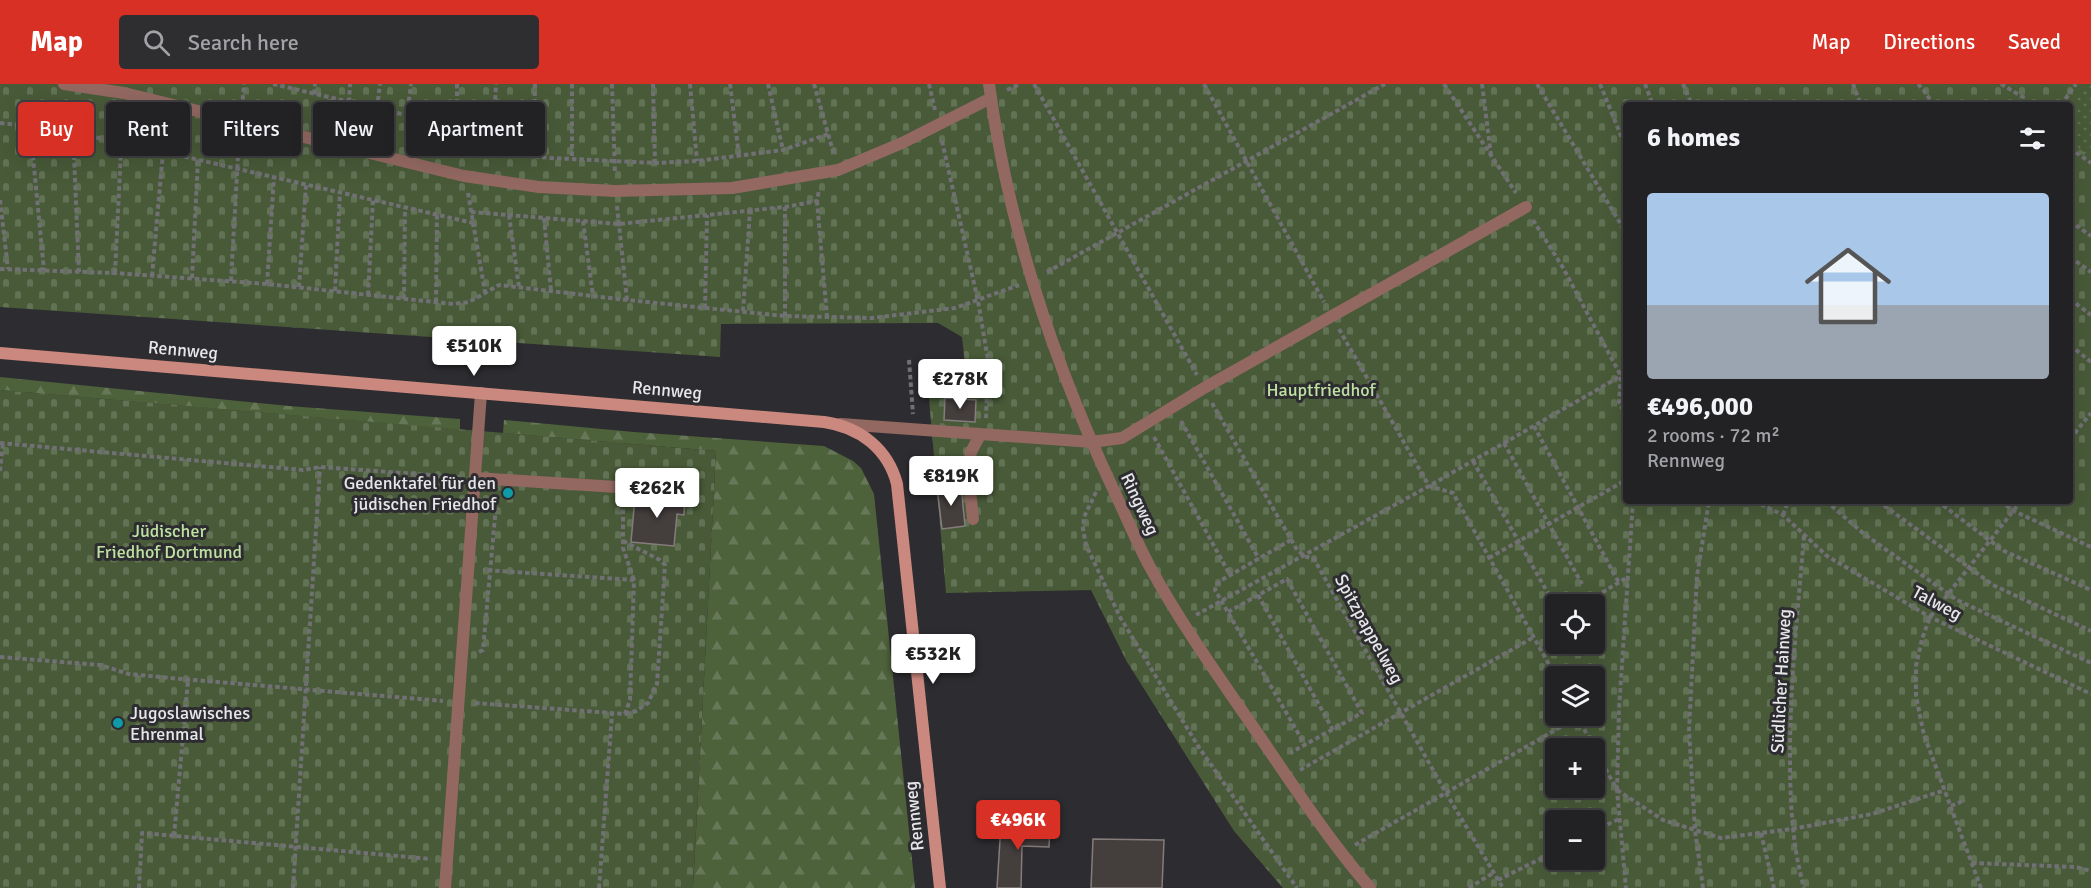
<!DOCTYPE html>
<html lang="en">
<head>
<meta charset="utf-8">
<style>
	body { margin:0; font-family:Signika,sans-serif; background:#2e2e31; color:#f1f3f6; height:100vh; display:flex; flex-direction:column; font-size:22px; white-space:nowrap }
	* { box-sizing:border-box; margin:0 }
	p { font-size:20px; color:#a2a3a6 }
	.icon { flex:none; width:33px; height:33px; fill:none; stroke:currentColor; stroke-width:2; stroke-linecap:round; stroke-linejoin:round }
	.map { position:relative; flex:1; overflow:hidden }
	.drawer { position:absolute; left:1623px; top:18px; width:450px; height:402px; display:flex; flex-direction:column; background:#222124; border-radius:6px; box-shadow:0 6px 24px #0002,0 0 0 2px #3f3e41 }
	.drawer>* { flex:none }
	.top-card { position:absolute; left:18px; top:18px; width:570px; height:54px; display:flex; gap:12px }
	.fabs { position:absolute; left:1545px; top:510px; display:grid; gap:12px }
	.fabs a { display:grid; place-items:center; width:60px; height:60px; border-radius:6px; background:#222124; box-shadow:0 6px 24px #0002,0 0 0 2px #3f3e41; font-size:30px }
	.price { position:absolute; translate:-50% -51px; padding:0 14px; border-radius:6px; background:#fff; color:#222; font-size:20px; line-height:39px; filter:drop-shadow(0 2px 3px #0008) }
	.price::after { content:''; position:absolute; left:50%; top:36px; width:18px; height:14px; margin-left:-9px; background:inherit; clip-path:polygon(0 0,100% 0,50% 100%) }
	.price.on { background:#d93025; color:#fff }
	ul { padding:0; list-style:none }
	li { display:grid; align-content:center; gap:12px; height:318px; padding:0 24px }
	li span { display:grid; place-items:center; height:186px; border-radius:6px; color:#555 }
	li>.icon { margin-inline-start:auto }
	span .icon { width:108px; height:108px; fill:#fffc; stroke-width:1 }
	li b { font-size:26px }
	h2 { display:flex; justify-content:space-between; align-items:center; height:72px; padding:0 24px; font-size:26px }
	.pill { padding:0 21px; border-radius:6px; background:#222124; box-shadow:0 6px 24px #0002,0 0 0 2px #3f3e41; font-size:21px; line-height:54px }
	.pill.on { background:#d93025; color:#fff }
	header { display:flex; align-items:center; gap:36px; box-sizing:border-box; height:84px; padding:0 30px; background:#d93025; color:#fff }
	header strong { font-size:28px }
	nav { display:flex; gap:33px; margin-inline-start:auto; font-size:21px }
	.search { width:420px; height:54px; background:#2e2e31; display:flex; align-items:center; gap:15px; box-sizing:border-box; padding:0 21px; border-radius:6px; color:#a2a3a6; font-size:22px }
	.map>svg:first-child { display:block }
	.forest { fill:url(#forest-firs) }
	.cemetery { fill:url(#cemetery-stones); fill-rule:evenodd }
	.park { fill:url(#park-dots) }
	.building { fill:#443e3d; stroke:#847d7c; stroke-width:1.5 }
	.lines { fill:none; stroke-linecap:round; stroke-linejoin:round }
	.path { stroke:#717074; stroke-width:4; stroke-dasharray:4.5 3; stroke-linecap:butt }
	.lane { stroke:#926861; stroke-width:12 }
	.secondary { stroke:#cb887e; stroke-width:12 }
	.culture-dot { fill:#0f9aa8; stroke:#2d2c30; stroke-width:2 }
	.labels { text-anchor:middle; stroke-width:6; stroke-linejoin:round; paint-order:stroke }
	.street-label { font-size:18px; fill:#e7e7ea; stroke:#2d2c30 }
	.park-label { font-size:18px; fill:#bee1a1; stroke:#2d2c30 }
	.poi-label { font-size:18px; fill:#e7e7ea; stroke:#2d2c30; text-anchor:end }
</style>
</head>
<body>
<header>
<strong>Map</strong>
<div class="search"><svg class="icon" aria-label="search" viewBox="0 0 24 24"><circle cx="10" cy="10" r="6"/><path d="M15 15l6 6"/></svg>Search here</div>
<nav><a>Map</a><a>Directions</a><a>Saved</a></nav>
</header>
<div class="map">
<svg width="2091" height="804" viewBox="0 0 2091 804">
	<defs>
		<pattern id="forest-firs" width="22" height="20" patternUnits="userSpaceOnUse" patternTransform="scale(1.5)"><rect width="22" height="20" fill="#4d613b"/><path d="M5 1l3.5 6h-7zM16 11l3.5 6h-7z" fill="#677858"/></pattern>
		<pattern id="cemetery-stones" width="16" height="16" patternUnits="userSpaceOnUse" patternTransform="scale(1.5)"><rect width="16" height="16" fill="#485a38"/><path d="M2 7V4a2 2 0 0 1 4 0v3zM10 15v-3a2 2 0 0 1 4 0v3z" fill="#627255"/></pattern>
		<pattern id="park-dots" width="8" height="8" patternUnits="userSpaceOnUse" patternTransform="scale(1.5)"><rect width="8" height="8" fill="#485a38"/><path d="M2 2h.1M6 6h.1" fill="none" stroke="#627255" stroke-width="1.8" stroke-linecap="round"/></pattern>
	</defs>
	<rect width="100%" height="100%" fill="#2d2c30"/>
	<g class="forest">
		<polygon points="0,293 289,322 460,335 460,346 0,306"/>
		<polygon points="504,336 634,348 824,362 853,377 861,384 874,410 915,804 693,804 716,367 503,349"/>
	</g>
	<g class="cemetery">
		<path d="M0,0H2091V804H1283L1234,747L1127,578L1091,506L946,509L928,304L968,308L962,253L938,239L721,240L720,273L0,223ZM1626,21H2070V417H1626ZM1556,520H1594V560H1556ZM1556,592H1594V632H1556ZM1556,664H1594V704H1556ZM1556,736H1594V776H1556Z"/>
		<polygon points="0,306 716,367 693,804 0,804"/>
	</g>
	<polygon class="park" points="2083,0 2091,0 2091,73 2070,58 2070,21 2068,21"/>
	<g class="building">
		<polygon points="945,314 976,316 975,338 944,336"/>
		<polygon points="961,401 965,442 942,445 937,404"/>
		<polygon points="666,406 685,408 684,431 677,430 674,462 631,458 635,413 665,415"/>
		<polygon points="1001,740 1050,742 1049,763 1022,762 1021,804 997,804"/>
		<polygon points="1093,755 1164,756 1162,804 1091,804"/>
	</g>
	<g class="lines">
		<g class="path">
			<polyline points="273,0 457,43"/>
			<polyline points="457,0 457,43 462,75"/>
			<polyline points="572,0 572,75"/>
			<polyline points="612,0 615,90"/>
			<polyline points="653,0 655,79"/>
			<polyline points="690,0 697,77"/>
			<polyline points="730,0 739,72"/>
			<polyline points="768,0 783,66"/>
			<polyline points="814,0 834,71"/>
			<polyline points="929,0 935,26"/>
			<polyline points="1034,0 1197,291"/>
			<polyline points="1204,0 1324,218"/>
			<polyline points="1444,0 1516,109"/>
			<polyline points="1482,0 1491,71"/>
			<polyline points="1537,0 1626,149"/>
			<polyline points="1600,0 1626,64"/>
			<polyline points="1645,0 1653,21"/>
			<polyline points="1683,0 1692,21"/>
			<polyline points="1853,0 1861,21"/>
			<polyline points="1918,0 1926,9 1933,21"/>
			<polyline points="2001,0 2023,13 2017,21"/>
			<polyline points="1007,6 1020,0"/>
			<polyline points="314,10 315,0"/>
			<polyline points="349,18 350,0"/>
			<polyline points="2061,21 2076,0"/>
			<polyline points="242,23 244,0"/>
			<polyline points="377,24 380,0"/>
			<polyline points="407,32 411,0"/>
			<polyline points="0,39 40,43 121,58 473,139"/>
			<polyline points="30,42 44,186"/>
			<polyline points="73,49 79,188"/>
			<polyline points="942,57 978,217 988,276 986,335"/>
			<polyline points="460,64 551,74 655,79 697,77 783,66 828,50"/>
			<polyline points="2070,64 2091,79"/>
			<polyline points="493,68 496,0"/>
			<polyline points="534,72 535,0"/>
			<polyline points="468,109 485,208"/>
			<polyline points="0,116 8,185"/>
			<polyline points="817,117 827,233"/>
			<polyline points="617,122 627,216"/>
			<polyline points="471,128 619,140 785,123 817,117 819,106"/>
			<polyline points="509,131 519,203"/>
			<polyline points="544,134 551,207"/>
			<polyline points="1533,136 1562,182 1621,292 1619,318 1626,332"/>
			<polyline points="583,137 593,212"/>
			<polyline points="2070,137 2091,152"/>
			<polyline points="2070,173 2091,188"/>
			<polyline points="0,185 115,189 267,200 453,220 469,218 499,201 627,216 785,232 872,234 955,224 1019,201"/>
			<polyline points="1047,188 1385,0"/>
			<polyline points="115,189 123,25"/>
			<polyline points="152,192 163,68"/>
			<polyline points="192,194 198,76"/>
			<polyline points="231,197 239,54"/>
			<polyline points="267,200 274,93"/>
			<polyline points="299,203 306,101"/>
			<polyline points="335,207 340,109"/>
			<polyline points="368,211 373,116"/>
			<polyline points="404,215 405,124"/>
			<polyline points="2070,215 2091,231"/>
			<polyline points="436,218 437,131"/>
			<polyline points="705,224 707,131"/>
			<polyline points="743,227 750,127"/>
			<polyline points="785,232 785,123"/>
			<polyline points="1339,245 1429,402 1453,409 1556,593"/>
			<polyline points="2070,261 2091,278"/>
			<polyline points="909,276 913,330"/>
			<polyline points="1212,319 1296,464 1304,472 1314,475 1446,709 1503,804"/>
			<polyline points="1181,337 1259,475"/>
			<polyline points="1534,342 1619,499"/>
			<polyline points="1154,353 1230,491"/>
			<polyline points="2070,355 2091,329"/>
			<polyline points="0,359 303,386 320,383 459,393"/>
			<polyline points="1504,359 1582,500"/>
			<polyline points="1473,377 1553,518"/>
			<polyline points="0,387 3,359"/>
			<polyline points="1096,408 1084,433 1083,445 1086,461 1120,533 1198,662 1297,804"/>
			<polyline points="1754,417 1783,431 1827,472 1930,533 2091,610"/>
			<polyline points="1826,417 1864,450 1957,516 2091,579"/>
			<polyline points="1878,417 1993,501 2091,547"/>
			<polyline points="1937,417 2004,467 2091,506"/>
			<polyline points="2000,417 2014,427 2091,463"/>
			<polyline points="623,418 623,464 634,496"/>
			<polyline points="1783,431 1788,417"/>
			<path d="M1804,452C1798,525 1790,598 1790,672C1790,717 1792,761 1804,804"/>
			<polyline points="1291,456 1220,497 1216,501 1215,506 1305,661"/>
			<polyline points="623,457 660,476 665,481 657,600 648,619 636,627 625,630"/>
			<polyline points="1489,474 1626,396"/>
			<polyline points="1258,511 1333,646"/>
			<polyline points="1583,520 1628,493"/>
			<polyline points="1228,528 1287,495 1362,629 1290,669"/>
			<polyline points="1196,531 1429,402 1621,292 1626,293"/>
			<polyline points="1552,539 1556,537"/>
			<polyline points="479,568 483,566 497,411"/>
			<polyline points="0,573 100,581 129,590 170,594 443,617"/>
			<polyline points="475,619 625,630 630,616 634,496 483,486"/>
			<polyline points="1577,632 1617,706 1626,804"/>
			<polyline points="1300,686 1534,553"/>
			<polyline points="1617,706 1663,736 1721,754 1792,745 1872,730 1945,706"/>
			<polyline points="1617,706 1619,625 1633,417"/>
			<polyline points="1951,722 1965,716"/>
			<polyline points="1594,747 1619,735"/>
			<polyline points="1761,749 1774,804"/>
			<polyline points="174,752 188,596"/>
			<polyline points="1355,761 1578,633"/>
			<polyline points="1972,779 2076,783 2091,787"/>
			<polyline points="1498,796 1556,767"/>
			<polyline points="139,804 142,749 431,775"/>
			<polyline points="293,804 320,383"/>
			<polyline points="599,804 612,630"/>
			<polyline points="1469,804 1493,789"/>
			<polyline points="1703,804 1695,746 1689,646 1697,492 1709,417"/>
			<polyline points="1981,804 1924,651 1916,612 1916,582 1922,555 1930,533 2021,417"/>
		</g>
		<g class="lane">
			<polyline points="64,0 124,9 464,92 539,103 615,107 732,104 838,86 902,59 991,14"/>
			<path d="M989,0C1008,143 1054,280 1115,409C1127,434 1137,459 1150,483C1181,540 1219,593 1256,647C1292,700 1328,755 1370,804"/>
			<polyline points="841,340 1092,358 1122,354 1204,304 1526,123"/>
			<polyline points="476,394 632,404"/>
			<polyline points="973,435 968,386 971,368 980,351"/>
			<polyline points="445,804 481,309"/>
		</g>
		<path class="secondary" d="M0,269L824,338C860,343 888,365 897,400L940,804"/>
	</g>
	<g class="culture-dot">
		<circle cx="508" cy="409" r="6"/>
		<circle cx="118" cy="639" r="6"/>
	</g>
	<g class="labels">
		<g class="street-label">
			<text transform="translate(183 266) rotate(5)" y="6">Rennweg</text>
			<text transform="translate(667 306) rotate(5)" y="6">Rennweg</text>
			<text transform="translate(1140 420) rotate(65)" y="6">Ringweg</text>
			<text transform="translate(1937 519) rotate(28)" y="6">Talweg</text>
			<text transform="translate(1369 545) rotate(61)" y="6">Spitzpappelweg</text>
			<text transform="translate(1781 597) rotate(-87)" y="6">Südlicher Hainweg</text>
			<text transform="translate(914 732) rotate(-96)" y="6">Rennweg</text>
		</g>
		<g class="park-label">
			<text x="1321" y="312">Hauptfriedhof</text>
			<text x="169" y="453">Jüdischer<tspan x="169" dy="21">Friedhof Dortmund</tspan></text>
		</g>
		<g class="poi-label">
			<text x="496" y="405">Gedenktafel für den<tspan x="496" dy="21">jüdischen Friedhof</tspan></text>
			<text x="130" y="635" text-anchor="start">Jugoslawisches<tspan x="130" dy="21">Ehrenmal</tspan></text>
		</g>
	</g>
</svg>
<div class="fabs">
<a><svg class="icon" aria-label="locate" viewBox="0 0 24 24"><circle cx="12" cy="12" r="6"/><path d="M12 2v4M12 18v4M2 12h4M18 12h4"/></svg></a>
<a><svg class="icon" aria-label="layers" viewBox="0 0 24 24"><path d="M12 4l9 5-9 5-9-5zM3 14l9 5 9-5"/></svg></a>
<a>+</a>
<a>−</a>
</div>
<b class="price" style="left:474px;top:293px">€510K</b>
<b class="price" style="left:960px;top:326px">€278K</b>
<b class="price" style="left:951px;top:423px">€819K</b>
<b class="price" style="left:657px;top:435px">€262K</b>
<b class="price" style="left:933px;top:601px">€532K</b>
<b class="price on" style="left:1018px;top:767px">€496K</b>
<div class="top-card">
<a class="pill on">Buy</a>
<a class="pill">Rent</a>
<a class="pill">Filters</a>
<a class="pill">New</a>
<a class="pill">Apartment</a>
</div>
<section class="drawer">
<h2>6 homes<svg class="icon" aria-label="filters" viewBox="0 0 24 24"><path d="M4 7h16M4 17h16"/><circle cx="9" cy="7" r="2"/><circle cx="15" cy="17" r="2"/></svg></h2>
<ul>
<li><span style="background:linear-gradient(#a9c7e8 60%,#9aa5b1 0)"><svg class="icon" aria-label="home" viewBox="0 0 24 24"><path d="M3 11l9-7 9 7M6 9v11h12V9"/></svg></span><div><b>€496,000</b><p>2 rooms · 72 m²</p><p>Rennweg</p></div></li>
</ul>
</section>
</div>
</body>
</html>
